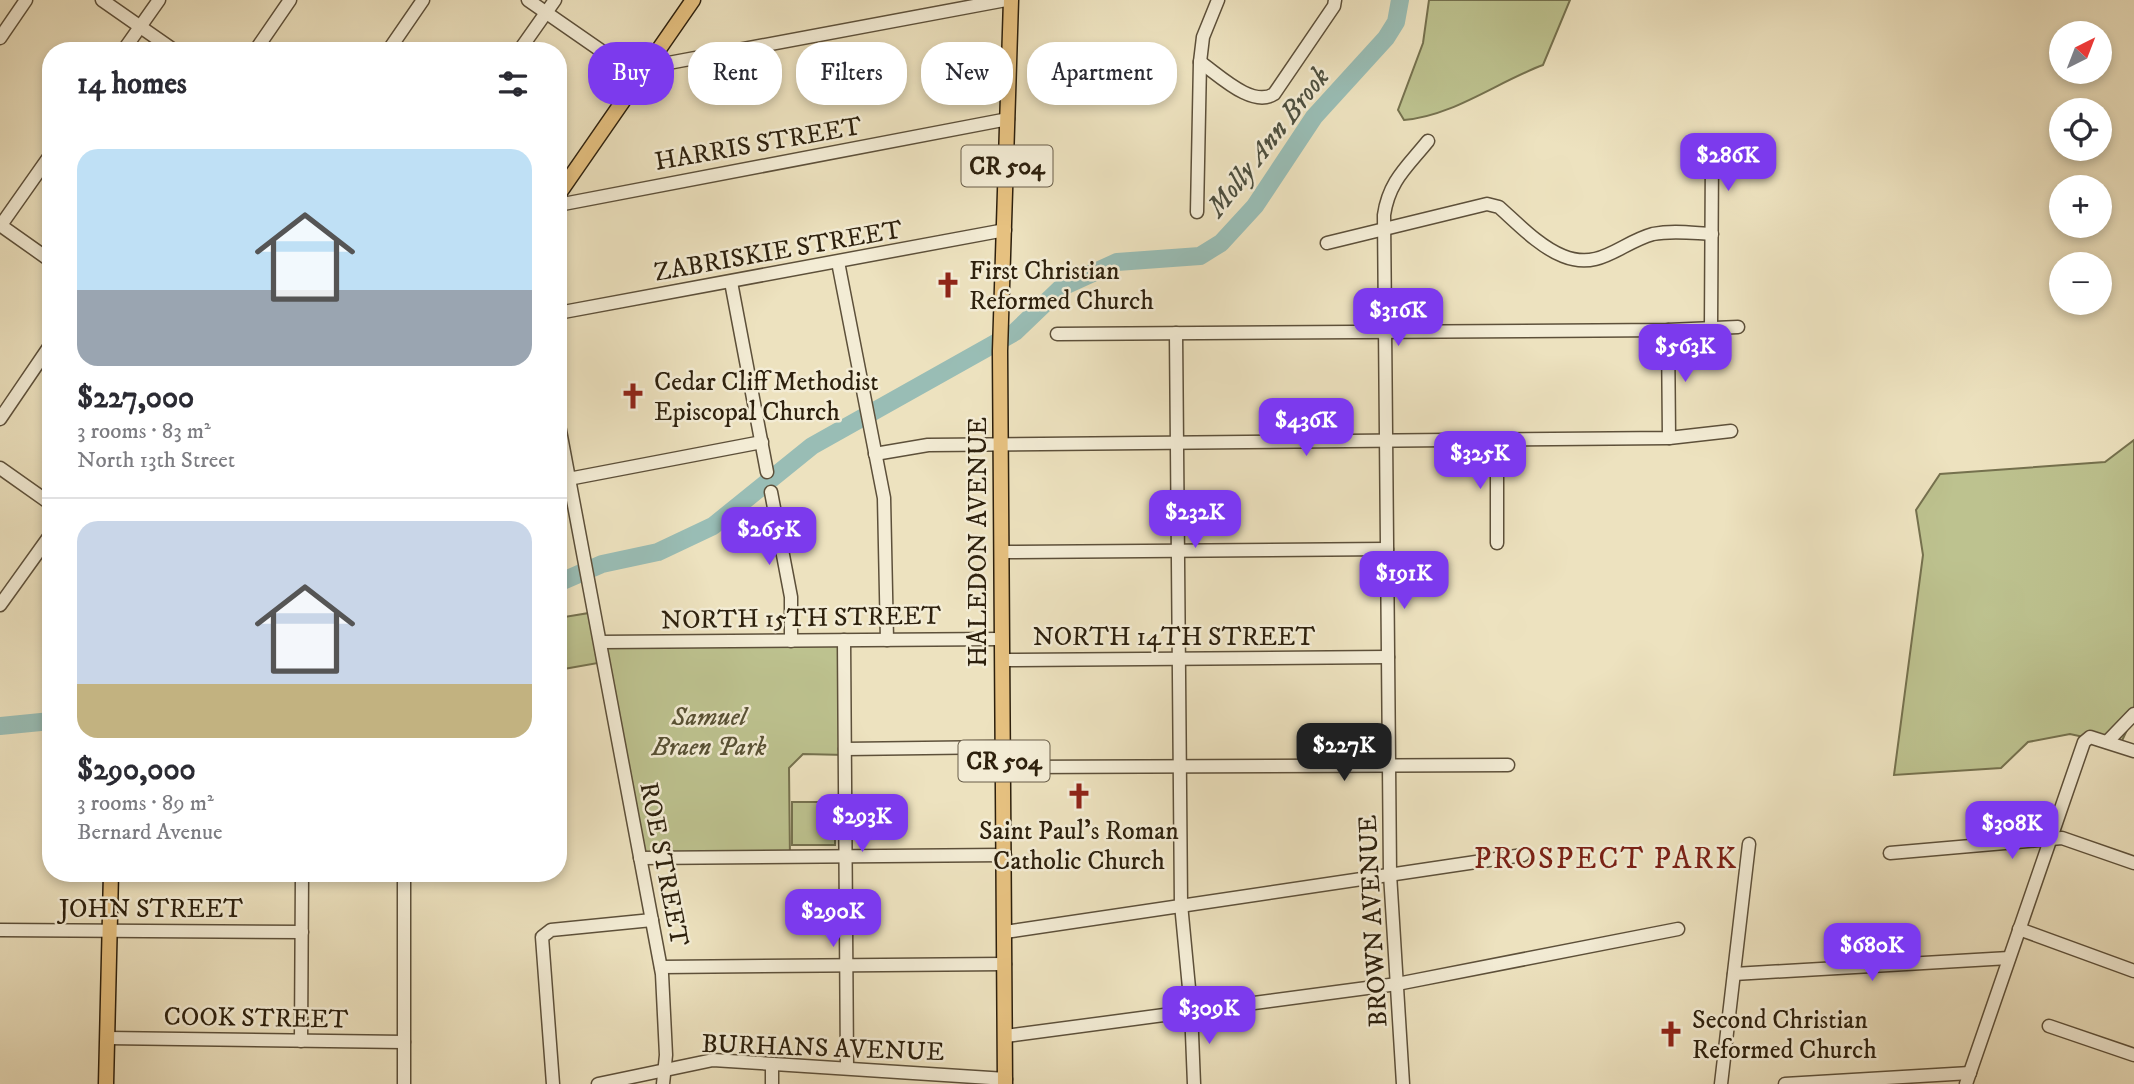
<!DOCTYPE html>
<html lang="en">
<head>
<meta charset="utf-8">
<style>
	body { margin:0; font-family:"IM FELL DW Pica",serif; background:#f2f2f3; color:#2b2b33; height:100vh; display:flex; flex-direction:column; font-size:26px; white-space:nowrap }
	* { box-sizing:border-box; margin:0 }
	p { font-size:23px; color:#7c7c81 }
	.icon { flex:none; width:38px; height:38px; fill:none; stroke:currentColor; stroke-width:2; stroke-linecap:round; stroke-linejoin:round }
	.map { position:relative; flex:1; overflow:hidden }
	.panel { position:absolute; left:42px; top:42px; width:525px; height:840px; display:flex; flex-direction:column; background:#fff; border-radius:28px; box-shadow:0 4px 10px #0003 }
	.panel>* { flex:none }
	.hud { position:absolute; left:588px; top:42px; width:665px; height:63px; display:flex; gap:14px }
	.needle { width:46px; rotate:42deg }
	.buttons { position:absolute; left:2049px; top:21px; display:grid; gap:14px }
	.buttons a { display:grid; place-items:center; width:63px; height:63px; border-radius:50%; background:#fff; box-shadow:0 4px 10px #0003; font-size:35px }
	.price { position:absolute; translate:-50% -60px; padding:0 16px; border-radius:14px; background:#7c3aed; color:#fff; font-size:23px; line-height:46px; filter:drop-shadow(0 2px 4px #0008) }
	.price::after { content:''; position:absolute; left:50%; top:42px; width:21px; height:16px; margin-left:-10px; background:inherit; clip-path:polygon(0 0,100% 0,50% 100%) }
	.price.current { background:#222; color:#fff }
	ul { padding:0; list-style:none }
	li { display:grid; align-content:center; gap:14px; height:371px; padding:0 35px }
	li+li { border-top:2px solid #e1e1e2 }
	li span { display:grid; place-items:center; height:217px; border-radius:21px; color:#555 }
	li>.icon { margin-inline-start:auto }
	span .icon { width:126px; height:126px; fill:#fffc; stroke-width:1 }
	li b { font-size:30px }
	h2 { display:flex; justify-content:space-between; align-items:center; height:84px; padding:0 35px; font-size:30px }
	.pill { padding:0 24px; border-radius:28px; background:#fff; box-shadow:0 4px 10px #0003; font-size:24px; line-height:63px }
	.pill.current { background:#7c3aed; color:#fff }
	.map>svg:first-child { display:block }
	.green { fill:#bdc28f; stroke:#75714e; stroke-width:2 }
	.lines { fill:none; stroke-linecap:round; stroke-linejoin:round }
	.river { stroke:#99bdb5; stroke-width:18 }
	.minor-casing { stroke:#5d503a; stroke-width:15 }
	.major-casing { stroke:#2d200d; stroke-width:17 }
	.minor { stroke:#f3ecd5; stroke-width:12 }
	.major { stroke:#e6c180; stroke-width:14 }
	.labels { text-anchor:middle; stroke-width:5; stroke-linejoin:round; paint-order:stroke }
	.shield { fill:#f3ecd5; stroke:#685d49; stroke-width:2 }
	.shield-label { font-size:24px; font-weight:bold; fill:#2d200d }
	.street-label { font-size:26px; fill:#2d200d; stroke:#f3ecd5 }
	.poi-label { font-size:26px; fill:#2d200d; stroke:#f3ecd5; text-anchor:start }
	.park-label { font-size:26px; font-style:italic; fill:#585134; stroke:#f3ecd5 }
	.water-label { font-size:28px; font-style:italic; fill:#4d4f3f; stroke:#f3ecd5 }
	.quarter-label { font-size:30px; letter-spacing:2px; fill:#7a1f14; stroke:#f3ecd5 }
</style>
</head>
<body>
<div class="map">
<svg width="2134" height="1084" viewBox="0 0 2134 1084">
	<rect width="100%" height="100%" fill="#ede2bf"/>
	<filter id="stains"><feTurbulence type="fractalNoise" baseFrequency=".00286" numOctaves="4"/><feColorMatrix values="0 0 0 0 .2 0 0 0 0 .09 0 0 0 0 .02 0 0 0 .5 -.17"/></filter>
	<radialGradient id="worn" r=".72"><stop offset=".6" stop-color="#630" stop-opacity="0"/><stop offset="1" stop-color="#630" stop-opacity=".3"/></radialGradient>
	<g class="green">
		<path d="M1429,0H1570L1543,65C1497,82 1453,116 1404,120L1398,110L1423,43Z"/>
		<polygon points="2134,440 2134,715 2120,745 2070,734 2028,742 2001,768 1894,775 1923,555 1916,510 1940,474 2105,462"/>
		<polygon points="589,613 598,663 558,670 558,618"/>
		<polygon points="845,640 845,755 803,754 789,768 790,859 641,861 602,642"/>
		<rect x="792" y="802" width="43" height="43"/>
	</g>
	<g class="lines">
		<g class="river">
			<polyline points="558,583 602,564 658,552 713,526 812,446 1015,332 1062,287 1117,262 1200,256 1221,243 1255,206 1314,117 1386,38 1396,22 1400,0"/>
			<polyline points="0,726 51,721"/>
		</g>
		<g class="minor-casing">
			<g id="minor">
				<polyline points="102,0 175,51"/>
				<polyline points="528,0 639,77"/>
				<polyline points="0,38 26,0"/>
				<polyline points="123,51 159,0"/>
				<polyline points="255,51 290,0"/>
				<polyline points="388,51 423,0"/>
				<polyline points="519,51 555,0"/>
				<path d="M1200,62C1219,75 1252,108 1274,94L1334,6L1335,0"/>
				<polyline points="647,67 1006,0"/>
				<polyline points="558,205 1008,119"/>
				<polyline points="1197,212 1200,62 1203,37 1218,0"/>
				<polyline points="0,225 51,261"/>
				<polyline points="1,225 51,154"/>
				<path d="M1327,243L1487,204L1499,207C1518,224 1540,247 1563,256C1600,271 1620,243 1653,234C1673,230 1692,233 1712,234"/>
				<polyline points="838,262 884,498 887,640"/>
				<polyline points="731,282 767,472"/>
				<polyline points="558,313 1005,230"/>
				<polyline points="1711,328 1712,153"/>
				<polyline points="1668,330 1669,438"/>
				<polyline points="1176,333 1181,904 1191,1009 1194,1084"/>
				<polyline points="1057,334 1668,330 1738,327"/>
				<polyline points="0,419 51,344"/>
				<polyline points="558,420 662,974 666,1055 663,1084"/>
				<polyline points="1497,439 1497,543"/>
				<polyline points="875,454 928,445 1669,438 1731,431"/>
				<polyline points="0,468 51,504"/>
				<polyline points="558,481 762,442"/>
				<polyline points="771,492 791,597 791,641"/>
				<polyline points="1002,552 1387,549"/>
				<polyline points="0,605 51,534"/>
				<polyline points="844,640 847,1068"/>
				<polyline points="601,642 1002,639"/>
				<polyline points="1002,660 1388,657"/>
				<polyline points="2107,742 2134,714"/>
				<polyline points="845,749 1003,747"/>
				<polyline points="1004,767 1508,765"/>
				<polyline points="1890,853 2062,838 2134,863"/>
				<polyline points="640,858 1005,855"/>
				<polyline points="2019,929 2134,971"/>
				<polyline points="0,930 302,932"/>
				<polyline points="1005,932 1523,855"/>
				<polyline points="661,967 1005,964"/>
				<polyline points="1734,974 2009,958"/>
				<polyline points="2049,1026 2134,1055"/>
				<polyline points="1006,1036 1397,984 1678,929"/>
				<polyline points="107,1038 404,1042"/>
				<polyline points="301,1041 302,873"/>
				<polyline points="404,1084 404,873"/>
				<polyline points="553,1084 542,937 551,930 652,920"/>
				<polyline points="598,1084 713,1060 1006,1079"/>
				<polyline points="772,1084 772,1064"/>
				<path d="M1403,1084L1390,874L1384,215C1389,181 1407,167 1428,141"/>
				<polyline points="1721,1084 1749,844"/>
				<polyline points="1785,1084 1970,1073"/>
				<polyline points="1966,1084 2084,742 2090,737 2134,751"/>
			</g>
		</g>
		<g class="major-casing">
			<g id="major">
				<polyline points="558,195 693,0"/>
				<polyline points="106,1084 111,873"/>
				<polyline points="1005,1084 1000,351 1011,0"/>
			</g>
		</g>
		<use href="#minor" class="minor"/>
		<use href="#major" class="major"/>
	</g>
	<defs>
		<g id="church-bare" transform="scale(2.1)"><path d="M-1.2-6h2.4v3.5h3.3v2.4h-3.3V6h-2.4V-.1h-3.3v-2.4h3.3Z" fill="#8f2418" stroke="#f3ecd5" stroke-width="2.5" paint-order="stroke"/></g>
	</defs>
	<g fill-rule="evenodd">
		<use href="#church-bare" x="948" y="285"/>
		<use href="#church-bare" x="633" y="396"/>
		<use href="#church-bare" x="1079" y="796"/>
		<use href="#church-bare" x="1671" y="1034"/>
	</g>
	<g class="labels">
		<g class="shield">
			<rect x="961.5" y="145.5" width="91" height="41" rx="5"/>
			<rect x="958.5" y="740.5" width="91" height="41" rx="5"/>
		</g>
		<g class="shield-label">
			<text x="1007" y="174">CR 504</text>
			<text x="1004" y="769">CR 504</text>
		</g>
		<g class="street-label">
			<text transform="translate(758 143) rotate(-10)" y="9">HARRIS STREET</text>
			<text transform="translate(778 250) rotate(-10)" y="9">ZABRISKIE STREET</text>
			<text transform="translate(977 542) rotate(-90)" y="9">HALEDON AVENUE</text>
			<text transform="translate(801 617) rotate(-1)" y="9">NORTH 15TH STREET</text>
			<text x="1174" y="645">NORTH 14TH STREET</text>
			<text transform="translate(665 864) rotate(79)" y="9">ROE STREET</text>
			<text x="151" y="917">JOHN STREET</text>
			<text transform="translate(1372 921) rotate(-93)" y="9">BROWN AVENUE</text>
			<text transform="translate(256 1017) rotate(1)" y="9">COOK STREET</text>
			<text transform="translate(823 1047) rotate(2)" y="9">BURHANS AVENUE</text>
		</g>
		<g class="poi-label">
			<text x="969" y="279">First Christian<tspan x="969" dy="30">Reformed Church</tspan></text>
			<text x="654" y="390">Cedar Cliff Methodist<tspan x="654" dy="30">Episcopal Church</tspan></text>
			<text x="1079" y="839" text-anchor="middle">Saint Paul's Roman<tspan x="1079" dy="30">Catholic Church</tspan></text>
			<text x="1692" y="1028">Second Christian<tspan x="1692" dy="30">Reformed Church</tspan></text>
		</g>
		<g class="park-label">
			<text x="709" y="725">Samuel<tspan x="709" dy="30">Braen Park</tspan></text>
		</g>
		<g class="water-label">
			<text transform="translate(1267 141) rotate(-52)" y="10">Molly Ann Brook</text>
		</g>
		<g class="quarter-label">
			<text x="1606" y="868">PROSPECT PARK</text>
		</g>
	</g>
	<rect width="100%" height="100%" filter="url(#stains)"/>
	<rect width="100%" height="100%" fill="url(#worn)"/>
</svg>
<div class="buttons">
<a><svg class="needle" viewBox="-14 -14 28 28"><path d="M0-13l5 13h-10z" fill="#e53935"/><path d="M0 13l5-13h-10z" fill="#7c7c81"/></svg></a>
<a><svg class="icon" aria-label="locate" viewBox="0 0 24 24"><circle cx="12" cy="12" r="6"/><path d="M12 2v4M12 18v4M2 12h4M18 12h4"/></svg></a>
<a>+</a>
<a>−</a>
</div>
<b class="price" style="left:1728px;top:193px">$286K</b>
<b class="price" style="left:1398px;top:348px">$316K</b>
<b class="price" style="left:1685px;top:384px">$563K</b>
<b class="price" style="left:1306px;top:458px">$436K</b>
<b class="price" style="left:1480px;top:491px">$325K</b>
<b class="price" style="left:1195px;top:550px">$232K</b>
<b class="price" style="left:769px;top:567px">$265K</b>
<b class="price" style="left:1404px;top:611px">$191K</b>
<b class="price current" style="left:1344px;top:783px">$227K</b>
<b class="price" style="left:862px;top:854px">$293K</b>
<b class="price" style="left:2012px;top:861px">$308K</b>
<b class="price" style="left:833px;top:949px">$290K</b>
<b class="price" style="left:1872px;top:983px">$680K</b>
<b class="price" style="left:1209px;top:1046px">$309K</b>
<div class="hud">
<a class="pill current">Buy</a>
<a class="pill">Rent</a>
<a class="pill">Filters</a>
<a class="pill">New</a>
<a class="pill">Apartment</a>
</div>
<section class="panel">
<h2>14 homes<svg class="icon" aria-label="filters" viewBox="0 0 24 24"><path d="M4 7h16M4 17h16"/><circle cx="9" cy="7" r="2"/><circle cx="15" cy="17" r="2"/></svg></h2>
<ul>
<li><span style="background:linear-gradient(#bfe0f5 65%,#9aa5b1 0)"><svg class="icon" aria-label="home" viewBox="0 0 24 24"><path d="M3 11l9-7 9 7M6 9v11h12V9"/></svg></span><div><b>$227,000</b><p>3 rooms · 83 m²</p><p>North 13th Street</p></div></li>
<li><span style="background:linear-gradient(#c9d6e8 75%,#c2b280 0)"><svg class="icon" aria-label="home" viewBox="0 0 24 24"><path d="M3 11l9-7 9 7M6 9v11h12V9"/></svg></span><div><b>$290,000</b><p>3 rooms · 89 m²</p><p>Bernard Avenue</p></div></li>
</ul>
</section>
</div>
</body>
</html>
